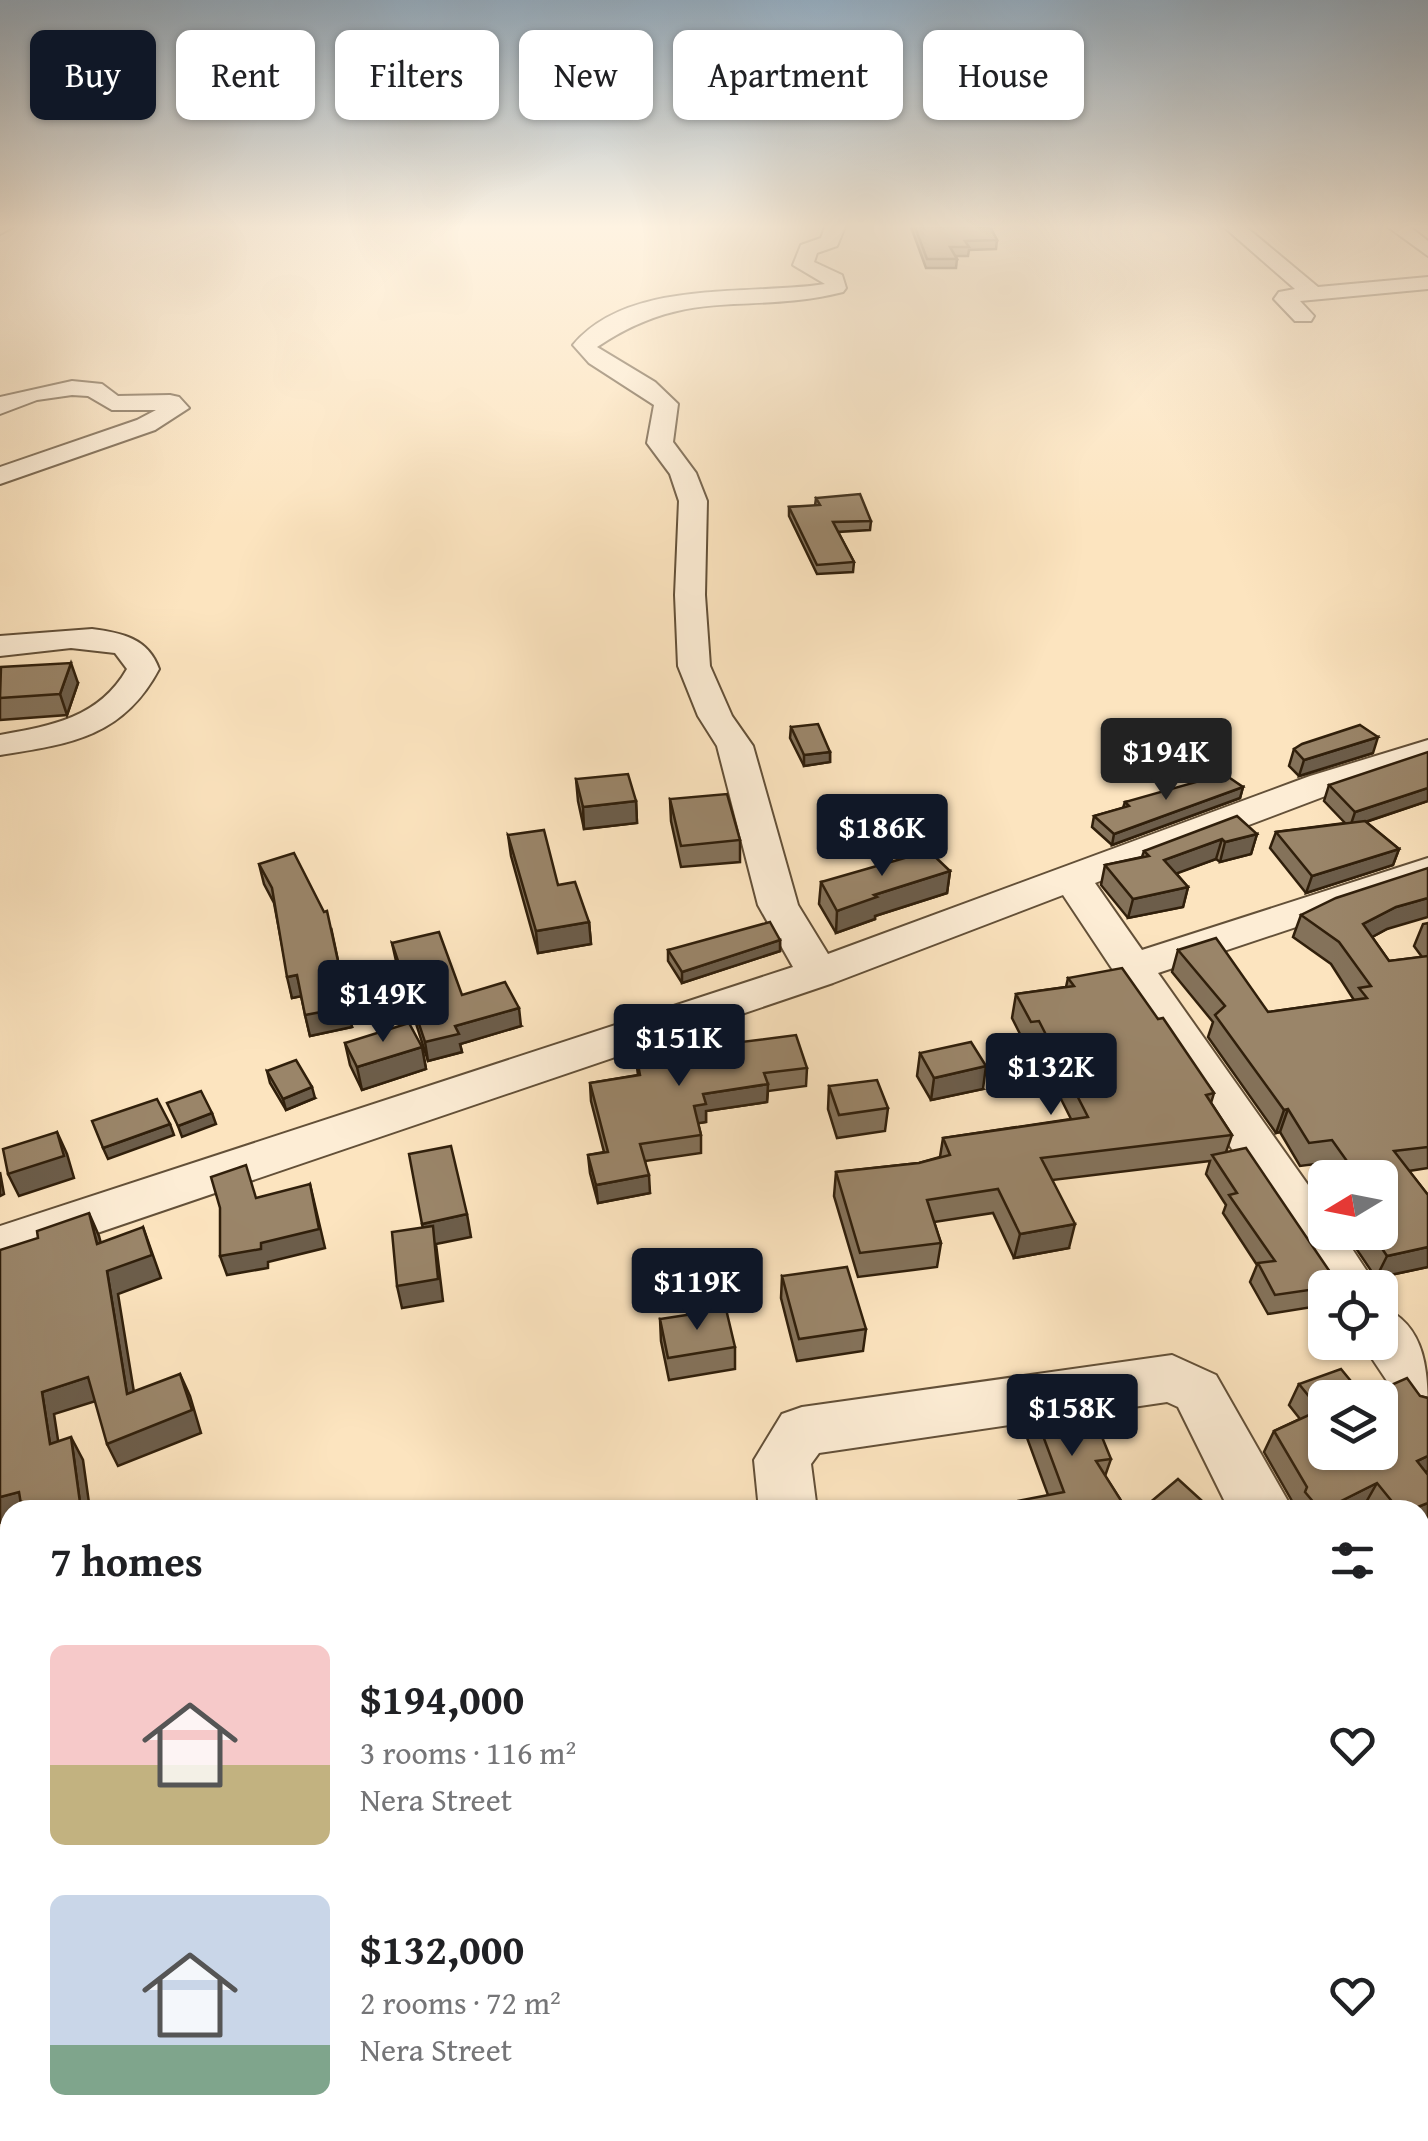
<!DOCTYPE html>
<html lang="en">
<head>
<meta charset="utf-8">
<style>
	body { margin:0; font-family:"Gentium Book Plus",serif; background:#f2f2f2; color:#202124; height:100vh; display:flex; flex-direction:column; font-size:38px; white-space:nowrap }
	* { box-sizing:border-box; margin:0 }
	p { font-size:32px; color:#757577 }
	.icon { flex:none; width:55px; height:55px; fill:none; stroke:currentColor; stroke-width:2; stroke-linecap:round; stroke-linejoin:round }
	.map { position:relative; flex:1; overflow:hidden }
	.side { position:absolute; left:0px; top:1500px; width:1430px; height:642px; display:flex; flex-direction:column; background:#fff; border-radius:30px 30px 0 0; box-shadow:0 2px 8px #0004 }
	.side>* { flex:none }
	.banner { position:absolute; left:30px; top:30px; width:1370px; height:90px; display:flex; gap:20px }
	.needle { width:65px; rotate:260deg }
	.buttons { position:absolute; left:1308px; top:1160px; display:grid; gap:20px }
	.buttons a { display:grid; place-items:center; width:90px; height:90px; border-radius:15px; background:#fff; box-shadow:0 2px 8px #0004; font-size:50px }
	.price { position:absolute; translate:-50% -85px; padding:0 22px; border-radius:10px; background:#111827; color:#fff; font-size:32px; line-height:65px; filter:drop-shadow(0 2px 5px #0008) }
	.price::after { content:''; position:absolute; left:50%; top:60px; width:30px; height:22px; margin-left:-15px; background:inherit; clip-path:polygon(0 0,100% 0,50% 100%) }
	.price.on { background:#222; color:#fff }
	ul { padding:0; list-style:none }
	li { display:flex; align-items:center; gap:30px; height:250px; padding:0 50px }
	li span { display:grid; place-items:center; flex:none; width:280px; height:200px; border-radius:15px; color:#555 }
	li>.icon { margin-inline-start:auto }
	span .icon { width:120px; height:120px; fill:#fffc; stroke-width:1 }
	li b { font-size:42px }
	h2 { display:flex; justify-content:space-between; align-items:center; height:120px; padding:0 50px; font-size:42px }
	.tag { padding:0 35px; border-radius:15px; background:#fff; box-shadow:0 2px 8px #0004; font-size:35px; line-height:90px }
	.tag.on { background:#111827; color:#fff }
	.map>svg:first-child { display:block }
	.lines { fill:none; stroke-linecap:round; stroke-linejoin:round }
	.minor-casing { stroke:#635038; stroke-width:4 }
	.highway-casing { stroke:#301f0b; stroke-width:4 }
	.minor { fill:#fdedd5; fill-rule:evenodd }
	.highway { fill:#fce4bf; fill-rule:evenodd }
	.wall { fill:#84725a; stroke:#301f0b; stroke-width:2.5 }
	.shaded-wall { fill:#6c5d4a; stroke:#301f0b; stroke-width:2.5 }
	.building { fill:#9a8569; stroke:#301f0b; stroke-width:2.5; fill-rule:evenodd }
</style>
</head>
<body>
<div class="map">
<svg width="1428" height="2141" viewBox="0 0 1428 2141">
	<rect width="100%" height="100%" fill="#fce4bf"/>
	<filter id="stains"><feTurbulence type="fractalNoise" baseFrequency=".002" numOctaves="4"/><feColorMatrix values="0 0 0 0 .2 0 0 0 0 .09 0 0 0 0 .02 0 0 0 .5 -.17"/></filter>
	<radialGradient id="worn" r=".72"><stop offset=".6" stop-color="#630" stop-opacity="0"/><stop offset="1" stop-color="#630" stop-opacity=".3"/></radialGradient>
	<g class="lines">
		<g class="minor-casing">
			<g id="minor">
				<polygon points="0,227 13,227 0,234"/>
				<path d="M825,227H845L837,246L817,253L814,262L842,275L846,288L843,292C748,316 690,284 597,347L655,382L678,404L673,442L696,473L707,501L705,595L710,666L732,716L753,746L798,905L828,954L1310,776L1428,740V762L1336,792L1095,883L1142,950L1428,858V883L1158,973L1325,1209V1232H1341L1378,1288L1325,1289L1063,895L833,983L0,1266V1226L793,967L758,905L717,746L698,716L678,666L675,595L679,501L670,474L647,443L654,405L589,363L573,345C629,278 750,296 825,284L793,265L801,245L821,238Z"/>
				<polygon points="1224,227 1246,227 1318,287 1428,277 1428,289 1300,301 1314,316 1311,321 1295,321 1274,299 1279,292 1295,289"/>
				<polygon points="1388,227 1410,227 1428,241 1428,256"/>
				<polygon points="72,381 102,384 118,396 170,395 179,397 189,408 155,430 0,484 0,467 137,420 156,410 112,410 88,396 72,395 37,400 0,414 0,397"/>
				<path d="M92,629C122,633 148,638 159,669C123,737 70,744 0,755V735C51,726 99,718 127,669L115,653L71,648L0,656V636Z"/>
				<path d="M1380,1306C1428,1325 1428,1374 1428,1420L1409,1414L1361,1342H1380Z"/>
				<polygon points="1172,1355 1216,1375 1293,1510 1229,1510 1178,1407 1167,1402 819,1453 811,1464 817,1510 759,1510 754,1460 782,1414 802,1407"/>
			</g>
		</g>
		<g class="highway-casing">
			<g id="highway">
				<polygon points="1428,1606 1428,1686 1420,1689 1420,1609"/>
				<polygon points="898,2132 997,2132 994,2141 894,2141"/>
			</g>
		</g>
		<use href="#minor" class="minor"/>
		<use href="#highway" class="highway"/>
	</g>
	<g class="wall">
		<polygon points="911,227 990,227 997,240 996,249 969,250 968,256 955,256 957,259 956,268 926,268"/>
		<polygon points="816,498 871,521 870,530 838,532 854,562 853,572 817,574 789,516 789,507 815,506"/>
		<polygon points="0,670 78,683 67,715 0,720"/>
		<polygon points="791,727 830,752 830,762 804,766 790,738"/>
		<polygon points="1294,749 1373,753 1299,776 1289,766"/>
		<polygon points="576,779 636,801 637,823 584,829 578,801"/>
		<polygon points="1329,785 1428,801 1366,822 1399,849 1393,865 1306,893 1270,848 1276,832 1345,823 1324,801"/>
		<polygon points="1243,787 1240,798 1112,845 1092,827 1094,816 1123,808 1125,802"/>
		<polygon points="670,799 740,840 740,862 681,867 671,821"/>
		<polygon points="1257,834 1251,854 1220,862 1216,859 1176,873 1188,887 1183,907 1128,918 1101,885 1105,865 1142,857 1144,851"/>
		<polygon points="508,835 558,885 589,922 591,944 538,953 511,856"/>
		<polygon points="259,864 352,1027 310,1036 301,996 292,998 274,903 264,884"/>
		<polygon points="950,871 947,893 875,916 875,919 836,933 819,904 821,882"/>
		<polygon points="1301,915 1387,929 1372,937 1389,961 1422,957 1414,946 1423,924 1428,923 1428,1168 1409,1171 1428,1195 1428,1267 1376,1278 1345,1232 1380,1232 1380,1178 1333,1178 1323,1163 1300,1166 1280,1132 1276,1133 1208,1037 1213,1022 1172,972 1178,950 1268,1012 1354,1000 1331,964 1293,937"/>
		<polygon points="780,940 780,951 682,983 668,961 668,950"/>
		<polygon points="392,943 462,995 521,1026 460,1044 462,1052 428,1061 396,961"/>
		<polygon points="1068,978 1158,1019 1214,1093 1211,1103 1232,1135 1226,1152 1330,1272 1357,1283 1355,1288 1325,1288 1325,1305 1268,1314 1250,1282 1257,1265 1223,1213 1226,1205 1206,1174 1210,1161 1052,1180 1069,1248 1014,1258 993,1213 934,1222 941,1243 937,1267 858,1277 834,1196 836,1172 919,1163 940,1157 943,1138 1071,1119 1034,1045 1026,1046 1012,1018 1016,994 1066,987"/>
		<polygon points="677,1026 742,1042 807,1068 806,1086 768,1091 767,1102 706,1111 706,1122 698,1123 701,1135 701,1153 645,1161 650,1193 598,1203 590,1173 588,1155 604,1152 591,1101 590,1083 638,1075 634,1044 678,1040"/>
		<polygon points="345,1043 422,1047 426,1069 362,1090 350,1065"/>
		<polygon points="920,1053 983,1089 931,1100 917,1076"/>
		<polygon points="267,1071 315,1098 286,1110 270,1083"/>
		<polygon points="829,1086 888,1108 885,1131 837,1138 828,1109"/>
		<polygon points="782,1276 866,1329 863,1351 797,1361 781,1298"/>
		<polygon points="660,1319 735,1347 735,1369 669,1380 661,1341"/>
		<polygon points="1299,1384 1364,1397 1420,1396 1428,1398 1428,1471 1426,1472 1420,1510 1370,1510 1365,1504 1353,1510 1296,1510 1296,1508 1264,1452 1274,1431 1300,1419 1289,1405"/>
		<polygon points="1030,1401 1111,1459 1105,1476 1127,1510 1048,1495 1023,1427"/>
		<polygon points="1420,1862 1428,1871 1428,1990 1420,1980"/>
		<polygon points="1428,2024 1428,2113 1420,2099 1420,2027"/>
		<polygon points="1207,2132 1357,2132 1350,2141 1204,2141 1201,2138"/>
	</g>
	<g class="shaded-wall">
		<polygon points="71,663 78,683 67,715 60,694"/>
		<polygon points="1378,737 1373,753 1299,776 1304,760"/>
		<polygon points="830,752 830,762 804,766 804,755"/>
		<polygon points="1243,787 1240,798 1112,845 1114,834"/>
		<polygon points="1428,788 1428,801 1350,827 1355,812"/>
		<polygon points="636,801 637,823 584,829 583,807"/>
		<polygon points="1257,834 1251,854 1220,862 1225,842"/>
		<polygon points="1222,839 1216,859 1159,880 1164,860"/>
		<polygon points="1399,849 1393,865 1306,893 1312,876"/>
		<polygon points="950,871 947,893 875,916 875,919 836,933 837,911 874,895"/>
		<polygon points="1188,887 1183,907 1128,918 1133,899"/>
		<polygon points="1428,898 1428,917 1387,929 1354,947 1363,924 1396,907"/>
		<polygon points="589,922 591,944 538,953 536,931"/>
		<polygon points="332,932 352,1027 310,1036 305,1015"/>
		<polygon points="780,940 780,951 682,983 682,972"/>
		<polygon points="297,975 302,996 292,998 287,977"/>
		<polygon points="519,1008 521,1026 460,1044 462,1052 428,1061 425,1042 455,1026"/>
		<polygon points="422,1047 426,1069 362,1090 357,1067"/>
		<polygon points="986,1066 983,1089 931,1100 934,1078"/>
		<polygon points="768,1084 767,1102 706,1111 706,1122 694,1124 694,1106 703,1094"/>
		<polygon points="312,1087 315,1098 286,1110 283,1099"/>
		<polygon points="1288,1109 1280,1132 1276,1133 1284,1110"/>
		<polygon points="212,1113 216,1124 182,1137 178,1126"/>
		<polygon points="170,1124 174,1135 108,1159 103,1148"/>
		<polygon points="57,1132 67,1154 74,1178 19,1196 8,1174"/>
		<polygon points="0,1172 4,1194 0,1196"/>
		<polygon points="649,1175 650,1193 598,1203 596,1185"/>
		<polygon points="310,1184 325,1248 268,1262 268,1268 227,1275 220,1256 261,1243"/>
		<polygon points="89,1213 99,1236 107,1267 97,1244"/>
		<polygon points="467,1214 471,1237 436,1244 443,1301 402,1308 397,1286 427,1246 422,1224"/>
		<polygon points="1075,1224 1069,1248 1014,1258 1020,1234"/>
		<polygon points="143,1227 161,1278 118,1294 138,1417 127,1394 107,1271"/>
		<polygon points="1428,1247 1428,1267 1376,1278 1387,1256"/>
		<polygon points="180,1374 190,1396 201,1433 118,1466 107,1444"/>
		<polygon points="88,1377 99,1400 54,1414 62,1466 50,1444 42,1392"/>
		<polygon points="71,1437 83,1460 90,1510 81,1510"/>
		<polygon points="1428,1456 1428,1471 1404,1482 1417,1461"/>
		<polygon points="1377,1483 1365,1504 1353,1510 1323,1510"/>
		<polygon points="19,1492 29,1510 10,1510 10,1520 0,1523 0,1497"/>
		<polygon points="1428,1503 1428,1518 1420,1521 1420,1510 1410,1510"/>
		<polygon points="594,2132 648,2132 618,2141 595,2141"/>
	</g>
	<g class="building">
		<polygon points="915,227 990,227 997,240 965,241 969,247 950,247 957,259 927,259"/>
		<polygon points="860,494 871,521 833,522 854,562 817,565 789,507 820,505 816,498"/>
		<polygon points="71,663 60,694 0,698 1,667"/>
		<polygon points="818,724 830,752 804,755 791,727"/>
		<polygon points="1360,725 1378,737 1304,760 1294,749 1302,744"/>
		<polygon points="1428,752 1428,788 1355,812 1329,785"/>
		<polygon points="628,774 636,801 583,807 576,779"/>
		<polygon points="1224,774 1243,787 1114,834 1094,816 1129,806 1125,802"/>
		<polygon points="727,794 740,840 681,846 670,799"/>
		<polygon points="1237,816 1257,834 1225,842 1222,839 1164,860 1188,887 1133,899 1105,865 1149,856 1144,851"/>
		<polygon points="1365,821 1399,849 1312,876 1276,832"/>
		<polygon points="544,830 558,885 575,882 589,922 536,931 508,835"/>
		<polygon points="929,851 950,871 874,895 877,897 837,911 821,882"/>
		<polygon points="294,853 324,912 327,911 348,1007 305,1015 297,975 287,977 272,888 259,864"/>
		<polygon points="1428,868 1428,898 1396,907 1363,924 1389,961 1428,956 1428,1147 1394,1151 1428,1195 1428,1247 1387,1256 1371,1232 1380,1232 1380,1178 1359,1178 1332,1140 1309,1143 1288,1109 1284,1110 1215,1015 1225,1006 1178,950 1216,938 1268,1012 1367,998 1359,988 1371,986 1339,942 1301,915 1336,898"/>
		<polygon points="770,922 780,940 682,972 668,950"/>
		<polygon points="439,932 462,995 505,982 519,1008 455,1026 459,1034 425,1042 392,943"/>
		<polygon points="1122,968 1158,1019 1163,1018 1214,1093 1206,1095 1232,1135 1041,1158 1075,1224 1020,1234 998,1189 927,1200 941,1243 860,1253 836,1172 919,1163 950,1155 943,1138 1088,1117 1039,1021 1031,1022 1016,994 1074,986 1068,978"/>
		<polygon points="732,1016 742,1042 796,1035 807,1068 764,1073 768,1084 703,1094 706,1104 694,1106 701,1135 640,1144 649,1175 596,1185 588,1155 608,1152 590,1083 640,1075 634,1044 682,1039 677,1026"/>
		<polygon points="409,1023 422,1047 357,1067 345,1043"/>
		<polygon points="971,1042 986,1066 934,1078 920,1053"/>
		<polygon points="296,1060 312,1087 283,1099 267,1071"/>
		<polygon points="877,1080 888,1108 839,1115 829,1086"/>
		<polygon points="201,1091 212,1113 178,1126 167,1103"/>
		<polygon points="157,1099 170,1124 103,1148 92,1121"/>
		<polygon points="57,1132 64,1156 8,1174 3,1149"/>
		<polygon points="451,1146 467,1214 422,1224 409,1154"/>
		<polygon points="1246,1148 1330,1272 1351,1274 1357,1283 1275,1295 1258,1263 1275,1261 1229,1195 1237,1193 1212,1155"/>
		<polygon points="246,1165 256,1198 310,1184 319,1229 261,1243 261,1249 220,1256 220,1208 211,1177"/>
		<polygon points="89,1213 97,1244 143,1227 152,1255 107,1271 127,1394 180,1374 192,1410 107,1444 88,1377 42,1392 50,1444 71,1437 81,1510 22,1510 19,1492 0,1497 0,1250 38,1238 37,1231"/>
		<polygon points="433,1226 438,1279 397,1286 392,1232"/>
		<polygon points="847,1267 866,1329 799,1339 782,1276"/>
		<polygon points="726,1309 735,1347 668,1358 660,1319"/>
		<path d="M1341,1369L1364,1397L1407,1378L1420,1396L1428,1398V1456L1417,1461L1428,1475V1503L1410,1510H1399L1377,1483L1323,1510H1320L1305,1492L1307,1487L1274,1431L1320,1410L1299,1384ZM1325,1398H1380V1452H1325Z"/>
		<polygon points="1084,1393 1111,1459 1096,1461 1127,1510 971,1510 1064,1492 1030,1401"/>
		<polygon points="1178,1479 1212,1510 1141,1510"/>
		<polygon points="1420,1862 1428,1871 1428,1951 1420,1941"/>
		<polygon points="1428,2024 1428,2066 1420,2053 1420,2027"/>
		<polygon points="500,2132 594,2132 595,2141 500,2141"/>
		<polygon points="701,2132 775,2132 777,2141 703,2141"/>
		<polygon points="1221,2132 1357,2132 1350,2141 1228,2141"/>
	</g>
	<linearGradient id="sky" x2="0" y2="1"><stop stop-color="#94acbf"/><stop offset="0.43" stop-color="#fef3e2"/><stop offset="1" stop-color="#fef3e2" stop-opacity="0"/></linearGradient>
	<rect width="1428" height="527" fill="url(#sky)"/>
	<rect width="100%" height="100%" filter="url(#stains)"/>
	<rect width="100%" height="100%" fill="url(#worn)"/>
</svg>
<div class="buttons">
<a><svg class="needle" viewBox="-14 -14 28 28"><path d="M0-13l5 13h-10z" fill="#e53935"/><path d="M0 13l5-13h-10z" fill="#757577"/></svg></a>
<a><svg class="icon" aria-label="locate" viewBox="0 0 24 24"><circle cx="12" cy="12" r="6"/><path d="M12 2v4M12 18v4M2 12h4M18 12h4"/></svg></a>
<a><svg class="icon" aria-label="layers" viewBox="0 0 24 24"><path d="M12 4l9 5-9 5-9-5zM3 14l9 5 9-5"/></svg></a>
</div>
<b class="price on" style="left:1166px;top:803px">$194K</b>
<b class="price" style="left:882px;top:879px">$186K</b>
<b class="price" style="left:383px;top:1045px">$149K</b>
<b class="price" style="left:679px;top:1089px">$151K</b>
<b class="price" style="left:1051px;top:1118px">$132K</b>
<b class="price" style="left:697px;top:1333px">$119K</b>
<b class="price" style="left:1072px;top:1459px">$158K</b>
<div class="banner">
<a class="tag on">Buy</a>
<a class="tag">Rent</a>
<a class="tag">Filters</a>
<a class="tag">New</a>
<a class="tag">Apartment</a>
<a class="tag">House</a>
</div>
<section class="side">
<h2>7 homes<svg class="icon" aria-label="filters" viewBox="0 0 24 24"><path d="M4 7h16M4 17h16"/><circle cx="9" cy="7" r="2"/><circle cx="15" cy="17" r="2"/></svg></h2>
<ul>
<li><span style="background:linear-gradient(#f6c9c9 60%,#c2b280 0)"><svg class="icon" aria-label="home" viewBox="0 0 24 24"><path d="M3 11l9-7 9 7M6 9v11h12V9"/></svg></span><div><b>$194,000</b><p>3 rooms · 116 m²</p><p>Nera Street</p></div><svg class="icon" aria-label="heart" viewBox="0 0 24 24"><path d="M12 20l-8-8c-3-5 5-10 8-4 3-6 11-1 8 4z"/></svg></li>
<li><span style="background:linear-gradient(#c9d6e8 75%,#7fa58c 0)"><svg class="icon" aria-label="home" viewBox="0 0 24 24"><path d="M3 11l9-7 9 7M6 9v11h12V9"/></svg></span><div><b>$132,000</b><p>2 rooms · 72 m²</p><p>Nera Street</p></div><svg class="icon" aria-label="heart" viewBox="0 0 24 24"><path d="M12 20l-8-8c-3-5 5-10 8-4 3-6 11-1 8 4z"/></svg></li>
</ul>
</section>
</div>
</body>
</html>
